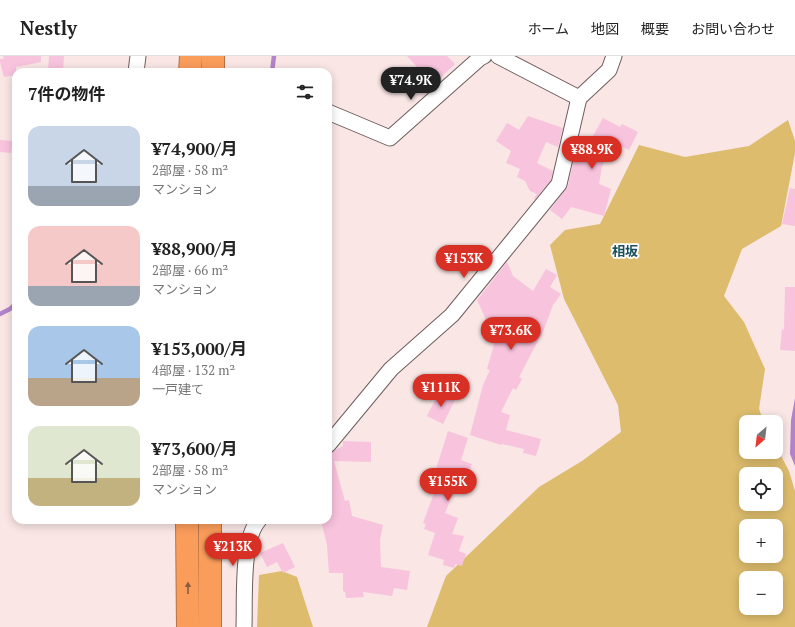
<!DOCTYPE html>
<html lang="ja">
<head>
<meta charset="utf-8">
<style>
	body { margin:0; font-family:"PT Serif","Noto Sans JP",serif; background:#f2f2f2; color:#222; height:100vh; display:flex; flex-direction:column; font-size:15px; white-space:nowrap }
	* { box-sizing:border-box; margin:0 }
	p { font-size:13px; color:#767676 }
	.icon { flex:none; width:22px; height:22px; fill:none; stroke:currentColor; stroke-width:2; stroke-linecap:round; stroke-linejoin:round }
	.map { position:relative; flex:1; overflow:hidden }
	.sheet { position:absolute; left:12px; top:12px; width:320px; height:456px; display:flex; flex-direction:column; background:#fff; border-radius:12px; box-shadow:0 2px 10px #0003 }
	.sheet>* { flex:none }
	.needle { width:26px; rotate:208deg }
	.tools { position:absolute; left:739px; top:359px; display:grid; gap:8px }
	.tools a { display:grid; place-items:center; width:44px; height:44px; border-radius:8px; background:#fff; box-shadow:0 2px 10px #0003; font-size:20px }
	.price { position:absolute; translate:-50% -34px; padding:0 9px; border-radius:14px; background:#d93025; color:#fff; font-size:13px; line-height:26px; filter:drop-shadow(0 1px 2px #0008) }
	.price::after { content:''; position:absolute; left:50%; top:24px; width:12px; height:9px; margin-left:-6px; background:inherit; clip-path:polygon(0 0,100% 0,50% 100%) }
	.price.current { background:#222; color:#fff }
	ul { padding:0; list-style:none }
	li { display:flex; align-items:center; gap:12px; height:100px; padding:0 16px }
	li span { display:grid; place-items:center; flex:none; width:112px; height:80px; border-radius:12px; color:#555 }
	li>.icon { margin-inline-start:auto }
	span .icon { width:48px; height:48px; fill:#fffc; stroke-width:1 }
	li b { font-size:17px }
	h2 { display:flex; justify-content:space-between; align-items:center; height:48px; padding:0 16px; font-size:17px }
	header { display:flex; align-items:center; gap:24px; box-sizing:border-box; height:56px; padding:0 20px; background:#fff; border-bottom:1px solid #e0e0e0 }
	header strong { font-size:19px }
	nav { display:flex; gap:22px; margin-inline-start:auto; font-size:14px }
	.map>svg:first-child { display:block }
	.green { fill:#ddbc6d; fill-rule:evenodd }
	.water { fill:#b383ca }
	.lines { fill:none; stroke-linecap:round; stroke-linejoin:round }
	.stream { stroke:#b383ca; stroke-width:4.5 }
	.building { fill:#f8c3dd }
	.minor-casing { stroke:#6d5d5c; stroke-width:17 }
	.motorway-casing { stroke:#b37348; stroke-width:24 }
	.minor { stroke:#fff; stroke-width:15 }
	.motorway { stroke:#fa9c5a; stroke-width:22 }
	.oneway { fill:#8a5c3e }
	.labels { text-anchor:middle; stroke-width:3.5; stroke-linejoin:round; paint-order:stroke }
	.quarter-label { font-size:13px; font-weight:bold; fill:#184f5c; stroke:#fff }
</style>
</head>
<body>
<header>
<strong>Nestly</strong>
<nav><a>ホーム</a><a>地図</a><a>概要</a><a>お問い合わせ</a></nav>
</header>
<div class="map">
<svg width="795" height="571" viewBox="0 0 795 571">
	<rect width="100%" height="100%" fill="#f9e6e5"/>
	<g class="green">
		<path d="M788,64L795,85V97L781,170L742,193L724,240L744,266L765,313L759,353L764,366H746V396H776V390L789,415L795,435V571H427L446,520L539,431L582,405L621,376L618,349L564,243L550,189L565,174L600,168L639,89L685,101L749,90ZM746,418H776V448H746ZM746,470H776V500H746ZM746,522H776V552H746Z"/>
		<polygon points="282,515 297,521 313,571 257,571 259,519"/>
	</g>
	<polygon class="water" points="795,342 795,410 790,398 791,364"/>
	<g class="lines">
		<g class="stream">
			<polyline points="272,16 274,0"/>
			<polyline points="0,258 10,253 16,247"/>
		</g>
	</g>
	<g class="building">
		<polygon points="3,0 41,0 41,6 16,11 16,19 4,21 0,6 0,3 4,3"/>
		<polygon points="49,0 64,0 63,16 48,16"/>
		<polygon points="407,0 447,0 455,8 441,21 434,14 426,21"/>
		<polygon points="528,60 563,72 558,91 546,86 537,107 553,115 551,124 535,143 534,142 537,138 530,135 525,125 517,121 520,113 506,107 511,95 496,85 507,67 519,74"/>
		<polygon points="603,62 620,71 622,68 638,76 629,94 613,86 602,111 599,128 611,133 604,160 571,151 562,163 550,154 568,130 579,80 596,83 593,80"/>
		<polygon points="0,84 13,85 11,97 0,96"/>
		<polygon points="790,132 795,133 795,170 782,168"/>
		<polygon points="507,206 513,220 533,235 546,213 557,219 550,231 561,238 553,249 541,281 540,281 519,321 522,323 516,334 513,332 501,356 510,359 506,374 541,383 536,400 523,397 524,393 502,388 501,389 470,379 483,329 490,314 487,313 495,285 496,286 495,284 498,272 488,268 477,244"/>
		<polygon points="785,231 795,231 795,295 780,294 782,273 784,274"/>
		<polygon points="439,336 455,344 443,368 427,360"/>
		<polygon points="448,375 468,382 461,404 472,408 464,433 456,431 445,457 458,462 452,478 464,480 459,495 466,498 462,510 455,508 454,512 443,509 444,504 428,499 435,477 424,473 426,468 423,467 437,429 440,415 436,413"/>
		<polygon points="343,385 371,386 371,406 334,405 345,445 349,444 352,460 383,469 380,484 381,511 410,515 407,534 394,532 392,540 363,536 364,541 346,542 345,536 343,535 343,517 329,517 327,489 321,464 328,464 328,398 343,390"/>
		<polygon points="283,487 295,511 283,517 277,506 267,511 260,497"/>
	</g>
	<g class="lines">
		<g class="minor-casing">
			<g id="minor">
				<polyline points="498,0 579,42"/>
				<polyline points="136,16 138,0"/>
				<polyline points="328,56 390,82 480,2 484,0"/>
				<polyline points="328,389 391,313 452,259 559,128 579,42 609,14 614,0"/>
				<path d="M244,571C245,545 241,483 259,464"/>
			</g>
		</g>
		<g class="motorway-casing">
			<g id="motorway">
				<polyline points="190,16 191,0"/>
				<polyline points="213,16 213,0"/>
				<polyline points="187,464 188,571"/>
				<polyline points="210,464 210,571"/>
			</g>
		</g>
		<use href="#minor" class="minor"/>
		<use href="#motorway" class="motorway"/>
	</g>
	<defs><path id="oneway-solid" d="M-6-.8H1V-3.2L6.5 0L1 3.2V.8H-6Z"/></defs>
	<use class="oneway" href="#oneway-solid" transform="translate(188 532) rotate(-90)"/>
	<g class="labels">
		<g class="quarter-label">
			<text x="625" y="200">相坂</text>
		</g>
	</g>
</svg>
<div class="tools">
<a><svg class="needle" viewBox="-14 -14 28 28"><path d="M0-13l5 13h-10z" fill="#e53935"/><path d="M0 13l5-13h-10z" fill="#767676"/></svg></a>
<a><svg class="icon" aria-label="locate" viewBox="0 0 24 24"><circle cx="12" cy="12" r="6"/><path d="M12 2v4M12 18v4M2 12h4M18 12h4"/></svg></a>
<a>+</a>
<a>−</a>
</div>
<b class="price current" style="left:411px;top:45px">¥74.9K</b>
<b class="price" style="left:592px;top:114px">¥88.9K</b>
<b class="price" style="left:464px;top:223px">¥153K</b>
<b class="price" style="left:511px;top:295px">¥73.6K</b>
<b class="price" style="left:441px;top:352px">¥111K</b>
<b class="price" style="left:448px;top:446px">¥155K</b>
<b class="price" style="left:233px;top:511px">¥213K</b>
<section class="sheet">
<h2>7件の物件<svg class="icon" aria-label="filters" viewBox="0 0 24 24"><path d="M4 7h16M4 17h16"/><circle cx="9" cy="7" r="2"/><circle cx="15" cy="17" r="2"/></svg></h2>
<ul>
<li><span style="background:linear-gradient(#c9d6e8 75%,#9aa5b1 0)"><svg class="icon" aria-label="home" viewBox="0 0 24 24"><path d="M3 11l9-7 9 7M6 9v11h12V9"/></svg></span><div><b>¥74,900/月</b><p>2部屋 · 58 m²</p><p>マンション</p></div></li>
<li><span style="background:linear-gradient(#f6c9c9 75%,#9aa5b1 0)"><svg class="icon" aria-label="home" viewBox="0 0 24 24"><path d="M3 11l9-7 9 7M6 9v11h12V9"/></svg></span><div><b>¥88,900/月</b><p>2部屋 · 66 m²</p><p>マンション</p></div></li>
<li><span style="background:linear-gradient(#a9c7e8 65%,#b9a48a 0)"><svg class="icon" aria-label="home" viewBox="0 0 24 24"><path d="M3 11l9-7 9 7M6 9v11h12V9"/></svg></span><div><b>¥153,000/月</b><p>4部屋 · 132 m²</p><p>一戸建て</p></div></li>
<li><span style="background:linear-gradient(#dfe7d0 65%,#c2b280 0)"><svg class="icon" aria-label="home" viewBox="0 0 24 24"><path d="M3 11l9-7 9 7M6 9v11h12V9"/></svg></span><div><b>¥73,600/月</b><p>2部屋 · 58 m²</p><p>マンション</p></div></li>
</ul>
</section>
</div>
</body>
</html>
